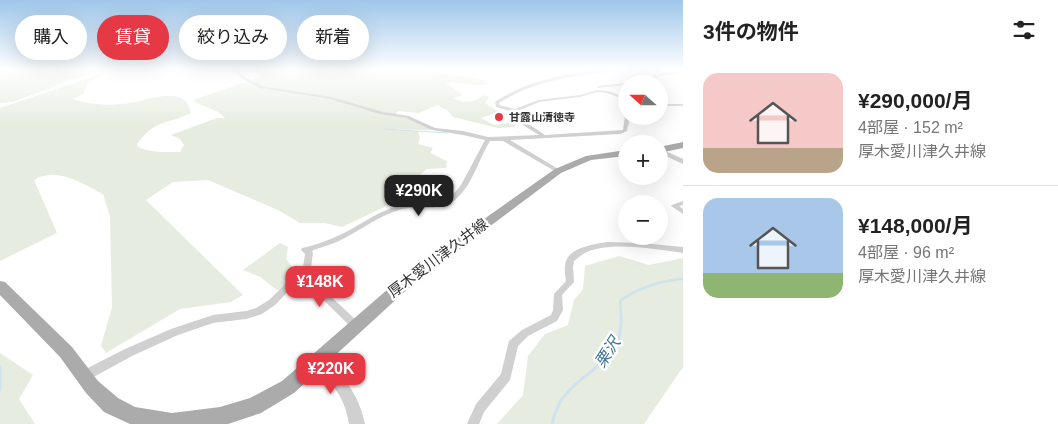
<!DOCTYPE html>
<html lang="ja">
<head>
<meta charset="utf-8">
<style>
	body { margin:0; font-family:Helvetica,"Noto Sans JP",sans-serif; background:#f6f6f6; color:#222; height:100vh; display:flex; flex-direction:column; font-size:19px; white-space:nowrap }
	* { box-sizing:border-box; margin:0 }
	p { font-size:16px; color:#767676 }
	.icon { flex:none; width:28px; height:28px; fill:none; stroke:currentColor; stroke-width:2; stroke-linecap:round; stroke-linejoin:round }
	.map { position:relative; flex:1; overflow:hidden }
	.sheet { display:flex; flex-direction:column; background:#fff; width:375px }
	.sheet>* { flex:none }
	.guide { position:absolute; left:15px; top:15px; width:475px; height:45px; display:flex; gap:10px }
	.needle { width:32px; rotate:291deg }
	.controls { position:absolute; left:618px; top:75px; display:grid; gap:10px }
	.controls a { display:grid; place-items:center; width:50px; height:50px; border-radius:50%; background:#fff; box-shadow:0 5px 20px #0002; font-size:25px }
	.price { position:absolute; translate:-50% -42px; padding:0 11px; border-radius:10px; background:#e63946; color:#fff; font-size:16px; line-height:32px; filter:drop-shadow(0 1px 2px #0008) }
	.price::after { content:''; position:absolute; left:50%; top:30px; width:15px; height:11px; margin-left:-8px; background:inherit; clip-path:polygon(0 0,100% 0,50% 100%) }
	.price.active { background:#222; color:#fff }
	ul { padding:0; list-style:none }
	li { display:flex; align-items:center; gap:15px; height:125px; padding:0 20px }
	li+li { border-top:1px solid #e0e0e0 }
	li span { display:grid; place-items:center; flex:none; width:140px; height:100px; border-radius:15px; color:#555 }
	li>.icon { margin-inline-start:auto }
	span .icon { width:60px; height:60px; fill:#fffc; stroke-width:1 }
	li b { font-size:21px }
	h2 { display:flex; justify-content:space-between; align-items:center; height:60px; padding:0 20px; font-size:21px }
	.pill { padding:0 18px; border-radius:22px; background:#fff; box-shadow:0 5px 20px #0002; font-size:18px; line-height:45px }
	.pill.active { background:#e63946; color:#fff }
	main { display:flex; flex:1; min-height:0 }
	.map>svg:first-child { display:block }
	.green { fill:#e6ecdf }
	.water { fill:#cfe2ee }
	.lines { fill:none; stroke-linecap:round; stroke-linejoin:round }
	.stream-far2 { stroke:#cfe2ee; stroke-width:1 }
	.stream-far1 { stroke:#cfe2ee; stroke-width:2.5 }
	.stream { stroke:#cfe2ee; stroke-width:3 }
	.minor { fill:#d0d0d0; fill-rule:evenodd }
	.tertiary { fill:#d0d0d0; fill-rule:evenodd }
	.primary { fill:#ababab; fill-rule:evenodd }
	.poi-dot { fill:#e63946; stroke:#fff; stroke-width:2 }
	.labels { text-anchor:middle; stroke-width:5; stroke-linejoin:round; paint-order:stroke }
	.far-poi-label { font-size:11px; font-weight:bold; fill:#333; stroke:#fff; text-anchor:start }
	.near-street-label { font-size:15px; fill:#333; stroke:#fff }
	.near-water-label { font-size:16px; font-style:italic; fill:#3f7597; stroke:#fff }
</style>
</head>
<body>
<main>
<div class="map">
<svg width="683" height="424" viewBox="0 0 683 424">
	<rect width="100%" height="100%" fill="#fff"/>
	<g class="green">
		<polygon points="0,69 105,69 60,83 56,86 12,102 0,103"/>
		<path d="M116,69L88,82L83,94L73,99C91,106 116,106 135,102C148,99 168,92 181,98C188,101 189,107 191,113C166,125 155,119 137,144L138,147C151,153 166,152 180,152L184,145L180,139L171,135L217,118H225C217,108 203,108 193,100L263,76L253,71H230L229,69H427L428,72C447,75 470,75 487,82L488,84C473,88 452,79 446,83L463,95L454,98C465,104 473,103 484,95L489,97L485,103L499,112L481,118L494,125L515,122L518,123L514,127L498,128L453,117L447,110L437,105L419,113L399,111L396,113V116L409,119L433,130L375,129L418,131L420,137L418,144L433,148L430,153L447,161L446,168L427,169L416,178L414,193L342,227L325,223H300L278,210L208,180L173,182L146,200L243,295L231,302L180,309L106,353L101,346L112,307L110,217L103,194C82,184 57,166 34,180L57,233L0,261V108Z"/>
		<polygon points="280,243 288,247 286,259 297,273 281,290 277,290 260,277 243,270"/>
		<polygon points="619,256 649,265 683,258 683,367 644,424 497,424 523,395 528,356 545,334 568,325 574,300 583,289 585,266"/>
		<polygon points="0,353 33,375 19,399 35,424 0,424"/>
	</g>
	<polygon class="water" points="330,272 352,290 341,298 320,279"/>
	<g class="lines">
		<g class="stream-far2">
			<polyline points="628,126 630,116"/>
			<polyline points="384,129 448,133"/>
		</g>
		<path class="stream-far1" d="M621,316L620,301C639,287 660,281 683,279"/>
		<g class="stream">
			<polyline points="0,366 0,390"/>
			<path d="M552,424C554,415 557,407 562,399C585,367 624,364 621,315"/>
		</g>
		<g class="minor">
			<path d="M232,69H236L246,78L262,86L331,97L383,112L409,116L435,128L463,131L488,137L539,135L523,125L514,112L496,107L495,102C504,96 513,91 523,87C550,76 590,69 620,69C609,73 596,73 585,75C554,79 526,86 499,103L500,105L515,109L538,100L580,95L597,90L609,91L626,98V100L607,93L597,92L580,97L539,102L518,111L527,123L545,135L623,130L625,116L626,115V116H629L627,131L620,134L510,140L560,170L561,171L560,172L558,173L503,141H490C478,160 473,185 455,200C440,212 419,205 402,209C380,215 361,230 341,240C331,245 321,247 312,251L313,253L311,268L306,273L358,322L360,325L358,328L355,329L352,328L301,278L275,305L262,314L246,319L213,323L178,335L132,356L88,380L84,381L80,380L79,376L80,372L125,349L171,329L213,315L246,311L256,308L269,300L303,267L305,254L301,250L302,248C317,245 332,239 346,232C363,223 379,211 398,206C427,199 440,213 461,185L485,140L463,135L432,130L406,118L380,114L330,99L260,88L244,80Z"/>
			<polygon points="647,69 654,69 667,73 683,71 683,73 664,75 635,84 628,84 662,73"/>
			<polygon points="626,83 628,84 626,84 626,85 598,88 596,87 598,86"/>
			<rect x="659" y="104" width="24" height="2"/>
			<polygon points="683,201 683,205 679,206 683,209 683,214 671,206 672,205"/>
			<path d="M608,242L641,243L683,247V253C657,249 606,240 583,254C580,256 577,259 574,261L573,267L574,282L562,295L563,310L557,321L528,336L518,346L510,380L484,412L479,424H467L476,404L501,374L509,341L522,330L551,315L553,310L554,294L566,281C565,275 564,267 566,261C571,247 595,244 608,242Z"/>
		</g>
		<g class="tertiary">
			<polygon points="659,148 683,159 683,164 659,153"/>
			<path d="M319,354L324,356C344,376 359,395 365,424H349C345,397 332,383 314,364L312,360L314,356Z"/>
		</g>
		<g class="primary">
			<polygon points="683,142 683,148 659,153 659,147"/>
			<polygon points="626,150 626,156 591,160 561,173 413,284 294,393 261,413 228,424 130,424 104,412 86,393 60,357 0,295 0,281 5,282 72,347 98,381 118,398 135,407 172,413 220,407 250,398 282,381 403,276 555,169 586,156"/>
		</g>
	</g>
	<linearGradient id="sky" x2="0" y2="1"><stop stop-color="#9ec6ea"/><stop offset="0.54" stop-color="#fff"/><stop offset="1" stop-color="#fff" stop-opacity="0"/></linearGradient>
	<rect width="683" height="128" fill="url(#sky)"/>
	<circle class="poi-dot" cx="499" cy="117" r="5"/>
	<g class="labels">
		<g class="far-poi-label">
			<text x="509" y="121">甘露山清徳寺</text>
		</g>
		<g class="near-street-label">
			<text transform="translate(438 258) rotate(-37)" y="5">厚木愛川津久井線</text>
		</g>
		<g class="near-water-label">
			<text transform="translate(607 352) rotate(-57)" y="6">栗沢</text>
		</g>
	</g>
</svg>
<div class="controls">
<a><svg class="needle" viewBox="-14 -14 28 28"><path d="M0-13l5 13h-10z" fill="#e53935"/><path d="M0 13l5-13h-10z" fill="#767676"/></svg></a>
<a>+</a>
<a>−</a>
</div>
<b class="price active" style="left:419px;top:217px">¥290K</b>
<b class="price" style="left:320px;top:308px">¥148K</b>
<b class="price" style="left:331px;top:395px">¥220K</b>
<div class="guide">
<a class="pill">購入</a>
<a class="pill active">賃貸</a>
<a class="pill">絞り込み</a>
<a class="pill">新着</a>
</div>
</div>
<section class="sheet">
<h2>3件の物件<svg class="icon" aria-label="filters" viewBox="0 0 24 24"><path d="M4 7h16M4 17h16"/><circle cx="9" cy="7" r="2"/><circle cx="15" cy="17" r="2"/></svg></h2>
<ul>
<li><span style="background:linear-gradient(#f6c9c9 75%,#b9a48a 0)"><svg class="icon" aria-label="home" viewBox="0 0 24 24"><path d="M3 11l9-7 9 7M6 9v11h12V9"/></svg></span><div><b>¥290,000/月</b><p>4部屋 · 152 m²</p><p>厚木愛川津久井線</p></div></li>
<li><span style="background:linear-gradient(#a9c7e8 75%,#8fb573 0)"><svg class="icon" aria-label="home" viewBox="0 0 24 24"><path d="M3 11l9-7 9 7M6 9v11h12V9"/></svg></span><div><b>¥148,000/月</b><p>4部屋 · 96 m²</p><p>厚木愛川津久井線</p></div></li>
</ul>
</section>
</main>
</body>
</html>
